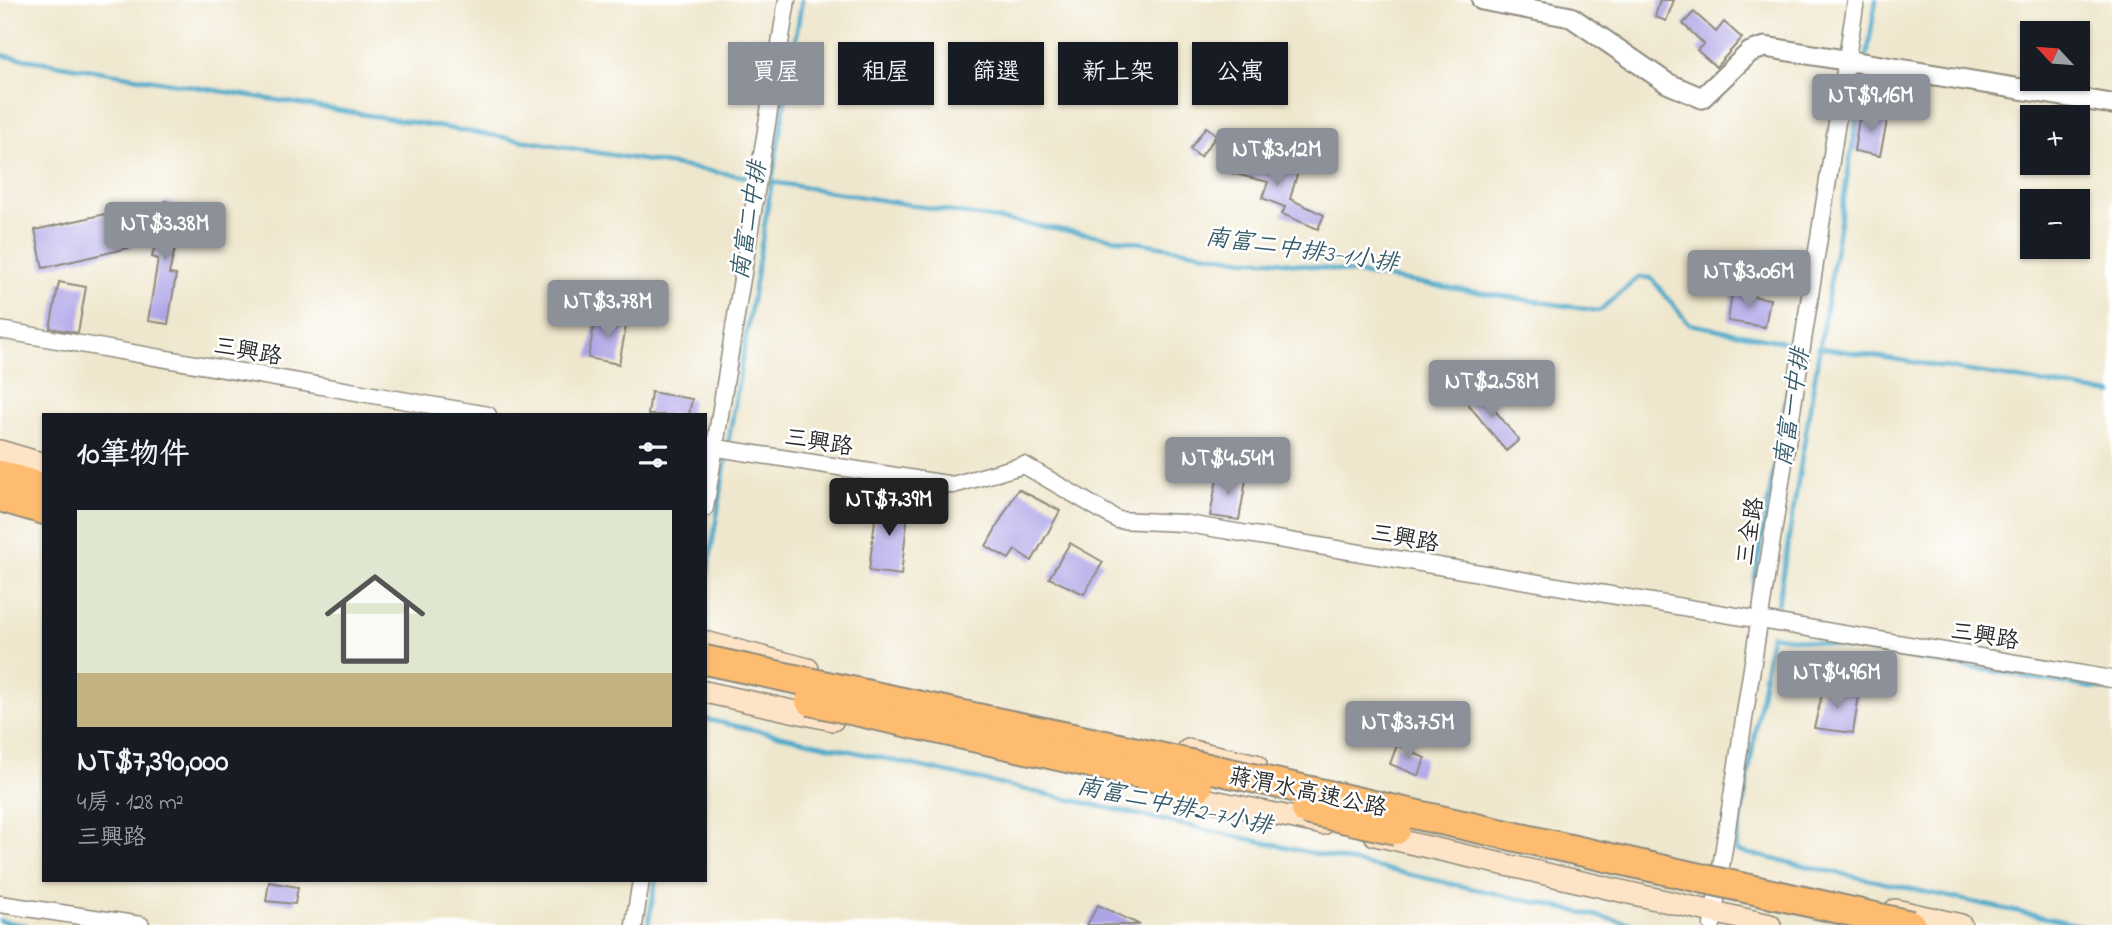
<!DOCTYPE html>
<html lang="zh-TW">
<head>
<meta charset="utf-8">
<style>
	body { margin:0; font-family:"Indie Flower","LXGW WenKai TC",sans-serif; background:#20242c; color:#f1f3f6; height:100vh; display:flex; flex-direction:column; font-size:26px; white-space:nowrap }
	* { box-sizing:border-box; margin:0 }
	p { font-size:23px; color:#9ea1a6 }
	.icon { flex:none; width:38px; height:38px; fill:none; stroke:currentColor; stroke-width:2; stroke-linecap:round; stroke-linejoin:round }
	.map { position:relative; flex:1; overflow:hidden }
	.details { position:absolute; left:42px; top:413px; width:665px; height:469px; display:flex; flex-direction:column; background:#171b24; border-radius:0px; box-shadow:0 2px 5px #0004 }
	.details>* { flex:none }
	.guide { position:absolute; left:728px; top:42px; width:665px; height:63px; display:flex; gap:14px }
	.needle { width:46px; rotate:296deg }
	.tools { position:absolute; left:2020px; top:21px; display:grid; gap:14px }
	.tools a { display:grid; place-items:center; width:70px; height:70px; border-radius:0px; background:#171b24; box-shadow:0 2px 5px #0004; font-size:35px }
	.price { position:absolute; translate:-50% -60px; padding:0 16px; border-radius:7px; background:#8c9099; color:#fff; font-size:23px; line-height:46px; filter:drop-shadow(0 2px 4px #0008) }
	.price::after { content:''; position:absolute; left:50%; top:42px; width:21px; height:16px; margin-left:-10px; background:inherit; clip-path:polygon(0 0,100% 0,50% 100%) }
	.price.selected { background:#222; color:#fff }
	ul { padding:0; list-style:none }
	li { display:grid; align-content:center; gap:14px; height:371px; padding:0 35px }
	li span { display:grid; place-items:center; height:217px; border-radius:0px; color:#555 }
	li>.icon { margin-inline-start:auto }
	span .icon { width:126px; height:126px; fill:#fffc; stroke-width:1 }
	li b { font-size:30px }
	h2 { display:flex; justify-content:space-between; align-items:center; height:84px; padding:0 35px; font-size:30px }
	.chip { padding:0 24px; border-radius:0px; background:#171b24; box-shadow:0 2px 5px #0004; font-size:24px; line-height:63px }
	.chip.selected { background:#8c9099; color:#fff }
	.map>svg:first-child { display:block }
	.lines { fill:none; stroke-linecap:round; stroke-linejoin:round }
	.stream { stroke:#4ba9c9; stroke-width:4.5 }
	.building { fill:#ada3e7 }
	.minor-casing { stroke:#8d897c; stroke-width:19 }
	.tertiary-casing { stroke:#8d897c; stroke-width:23 }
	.secondary-casing { stroke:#8d897c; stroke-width:24 }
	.motorway-casing { stroke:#8d897c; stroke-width:32 }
	.minor { stroke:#fff; stroke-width:16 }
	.tertiary { stroke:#fff; stroke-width:19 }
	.secondary { stroke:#fee4c6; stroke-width:21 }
	.motorway { stroke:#fdbc70; stroke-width:28 }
	.motorway-bridge-casing { stroke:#8d897c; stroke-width:32; stroke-linecap:butt }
	.motorway-bridge { stroke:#fdbc70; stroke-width:28 }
	.labels { text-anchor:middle; stroke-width:5; stroke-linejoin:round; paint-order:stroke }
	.street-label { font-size:23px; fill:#2b2b2b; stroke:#fff }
	.water-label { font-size:24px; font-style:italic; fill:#385d6a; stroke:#fff }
</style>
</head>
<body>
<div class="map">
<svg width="2112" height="925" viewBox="0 0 2112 925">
	<rect width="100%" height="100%" fill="#fff"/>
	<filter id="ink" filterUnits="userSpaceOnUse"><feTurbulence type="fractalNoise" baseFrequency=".0143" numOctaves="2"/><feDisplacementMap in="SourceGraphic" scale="14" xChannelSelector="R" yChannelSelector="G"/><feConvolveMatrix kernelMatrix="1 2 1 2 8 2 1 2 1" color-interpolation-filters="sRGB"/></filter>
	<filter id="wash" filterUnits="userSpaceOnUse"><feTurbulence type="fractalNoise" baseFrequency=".00686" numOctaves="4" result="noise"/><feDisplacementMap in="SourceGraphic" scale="28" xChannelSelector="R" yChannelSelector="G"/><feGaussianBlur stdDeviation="1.57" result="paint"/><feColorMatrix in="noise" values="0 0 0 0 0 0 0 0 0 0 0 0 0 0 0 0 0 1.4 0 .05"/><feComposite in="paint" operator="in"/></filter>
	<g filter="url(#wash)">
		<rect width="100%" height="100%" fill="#efe7cd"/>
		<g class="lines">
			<g class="stream">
				<polyline points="0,55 747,177"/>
				<polyline points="1867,56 1876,0"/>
				<polyline points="772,182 1245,260 1271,260 1599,311 1639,277 1651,278 1689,324 1795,344"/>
				<polyline points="1818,347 2112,394"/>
				<polyline points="728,445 802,0"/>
				<polyline points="705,589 726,460"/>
				<polyline points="1749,612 1789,382"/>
				<polyline points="1776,617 1863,80"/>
				<polyline points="705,719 1638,925"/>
				<polyline points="0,921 26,925"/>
				<polyline points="648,925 656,880"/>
				<polyline points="2080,925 1736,851 1771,635 2112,691"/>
			</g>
		</g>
		<g id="blocks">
			<g class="building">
				<polygon points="1660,0 1674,0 1666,21 1655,17"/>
				<polygon points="1694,12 1716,32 1724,22 1742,38 1716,67 1697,50 1704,44 1683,24"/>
				<polygon points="1860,112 1888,116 1880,156 1854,151"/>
				<polygon points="1206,127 1217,135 1200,157 1190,149"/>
				<polygon points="1231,155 1261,163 1283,174 1288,163 1299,168 1290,199 1324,215 1318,229 1282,214 1285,207 1262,198 1268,182 1227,172"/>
				<polygon points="165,201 185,206 169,274 176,275 168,324 148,321 158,259 152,257"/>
				<polygon points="127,209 133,247 43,268 35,230"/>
				<polygon points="59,282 86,287 78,333 50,328"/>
				<polygon points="1732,293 1770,299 1765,327 1728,321"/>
				<polygon points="596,315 627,321 619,364 588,358"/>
				<polygon points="1477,388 1519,440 1506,451 1465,400"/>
				<polygon points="651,392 692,399 689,415 648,415"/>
				<polygon points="1218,473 1246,480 1239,520 1210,516"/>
				<polygon points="1018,489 1060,511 1032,561 1015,550 1009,559 986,546"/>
				<polygon points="877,502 909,505 901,575 869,571"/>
				<polygon points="1070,543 1103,562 1084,594 1049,578"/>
				<polygon points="1824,686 1859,695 1853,733 1814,728"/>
				<polygon points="1397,745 1425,758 1419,776 1390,764"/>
				<polygon points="269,882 298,887 295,904 266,901"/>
				<polygon points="1098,905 1140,925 1087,925"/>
			</g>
		</g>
	</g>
	<g filter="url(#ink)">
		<use href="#blocks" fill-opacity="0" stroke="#8d897c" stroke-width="2"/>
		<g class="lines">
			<g class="minor-casing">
				<g id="minor">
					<polyline points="0,330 488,415"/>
					<polyline points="705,446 953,485 1024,465 1118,520 1182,523 2112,679"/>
					<polyline points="705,508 787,0"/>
					<polyline points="0,904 141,925"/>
					<polyline points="634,925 641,880"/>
					<polyline points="1712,925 1856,0"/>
				</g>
			</g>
			<g class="tertiary-casing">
				<polyline id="tertiary" points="1482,0 1571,17 1667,83 1702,98 1750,52 1765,47 2112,104"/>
			</g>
			<g class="secondary-casing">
				<g id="secondary">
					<polyline points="0,451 44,464"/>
					<polyline points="705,642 808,669"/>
					<polyline points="705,692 833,720"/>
					<polyline points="1188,750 1256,765"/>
					<polyline points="1176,793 1323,824"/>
					<polyline points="1375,835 1770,925"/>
					<polyline points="1895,910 1961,925"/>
				</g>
			</g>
			<g class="motorway-casing">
				<g id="motorway">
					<polyline points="0,475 44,488"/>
					<polyline points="0,497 44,510"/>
				</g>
			</g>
			<use href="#minor" class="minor"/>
			<use href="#tertiary" class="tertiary"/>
			<use href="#secondary" class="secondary"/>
			<use href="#motorway" class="motorway"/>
			<g class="motorway-bridge-casing">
				<g id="motorway-bridge">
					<polyline points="705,660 1114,747 1911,925"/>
					<polyline points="810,701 1198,787"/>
					<polyline points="1306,810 1396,830"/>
				</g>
			</g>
			<use href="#motorway-bridge" class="motorway-bridge"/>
		</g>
	</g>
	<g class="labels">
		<g class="street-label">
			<text transform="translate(248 350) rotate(10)" y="8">三興路</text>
			<text transform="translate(819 441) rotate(9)" y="8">三興路</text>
			<text transform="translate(1749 531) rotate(-81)" y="8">三全路</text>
			<text transform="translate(1405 537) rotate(10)" y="8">三興路</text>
			<text transform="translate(1985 635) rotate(9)" y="8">三興路</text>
			<text transform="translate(1308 791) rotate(12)" y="8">蔣渭水高速公路</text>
		</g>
		<g class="water-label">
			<text transform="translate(748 220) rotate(-81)" y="8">南富二中排</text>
			<text transform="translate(1302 249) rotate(8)" y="8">南富二中排3-1小排</text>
			<text transform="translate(1791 407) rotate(-81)" y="8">南富一中排</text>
			<text transform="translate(1175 805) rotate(12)" y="8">南富二中排2-7小排</text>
		</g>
	</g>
</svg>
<div class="tools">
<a><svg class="needle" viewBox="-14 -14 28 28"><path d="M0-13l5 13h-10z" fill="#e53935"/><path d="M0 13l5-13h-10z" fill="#9ea1a6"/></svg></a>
<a>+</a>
<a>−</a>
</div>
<b class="price" style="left:1871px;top:134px">NT$9.16M</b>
<b class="price" style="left:1277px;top:188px">NT$3.12M</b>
<b class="price" style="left:165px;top:262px">NT$3.38M</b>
<b class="price" style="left:1749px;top:310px">NT$3.06M</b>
<b class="price" style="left:608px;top:340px">NT$3.78M</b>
<b class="price" style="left:1492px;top:420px">NT$2.58M</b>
<b class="price" style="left:1228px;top:497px">NT$4.54M</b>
<b class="price selected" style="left:889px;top:538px">NT$7.39M</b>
<b class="price" style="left:1837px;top:711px">NT$4.96M</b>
<b class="price" style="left:1408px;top:761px">NT$3.75M</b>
<div class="guide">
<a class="chip selected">買屋</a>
<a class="chip">租屋</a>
<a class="chip">篩選</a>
<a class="chip">新上架</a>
<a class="chip">公寓</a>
</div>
<section class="details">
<h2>10筆物件<svg class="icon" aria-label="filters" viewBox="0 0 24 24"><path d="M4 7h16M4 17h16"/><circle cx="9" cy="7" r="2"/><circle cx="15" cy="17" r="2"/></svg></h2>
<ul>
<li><span style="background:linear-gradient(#dfe7d0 75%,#c2b280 0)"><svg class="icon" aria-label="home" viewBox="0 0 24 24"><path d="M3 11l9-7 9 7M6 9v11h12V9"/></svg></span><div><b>NT$7,390,000</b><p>4房 · 128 m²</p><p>三興路</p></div></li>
</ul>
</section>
</div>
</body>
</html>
